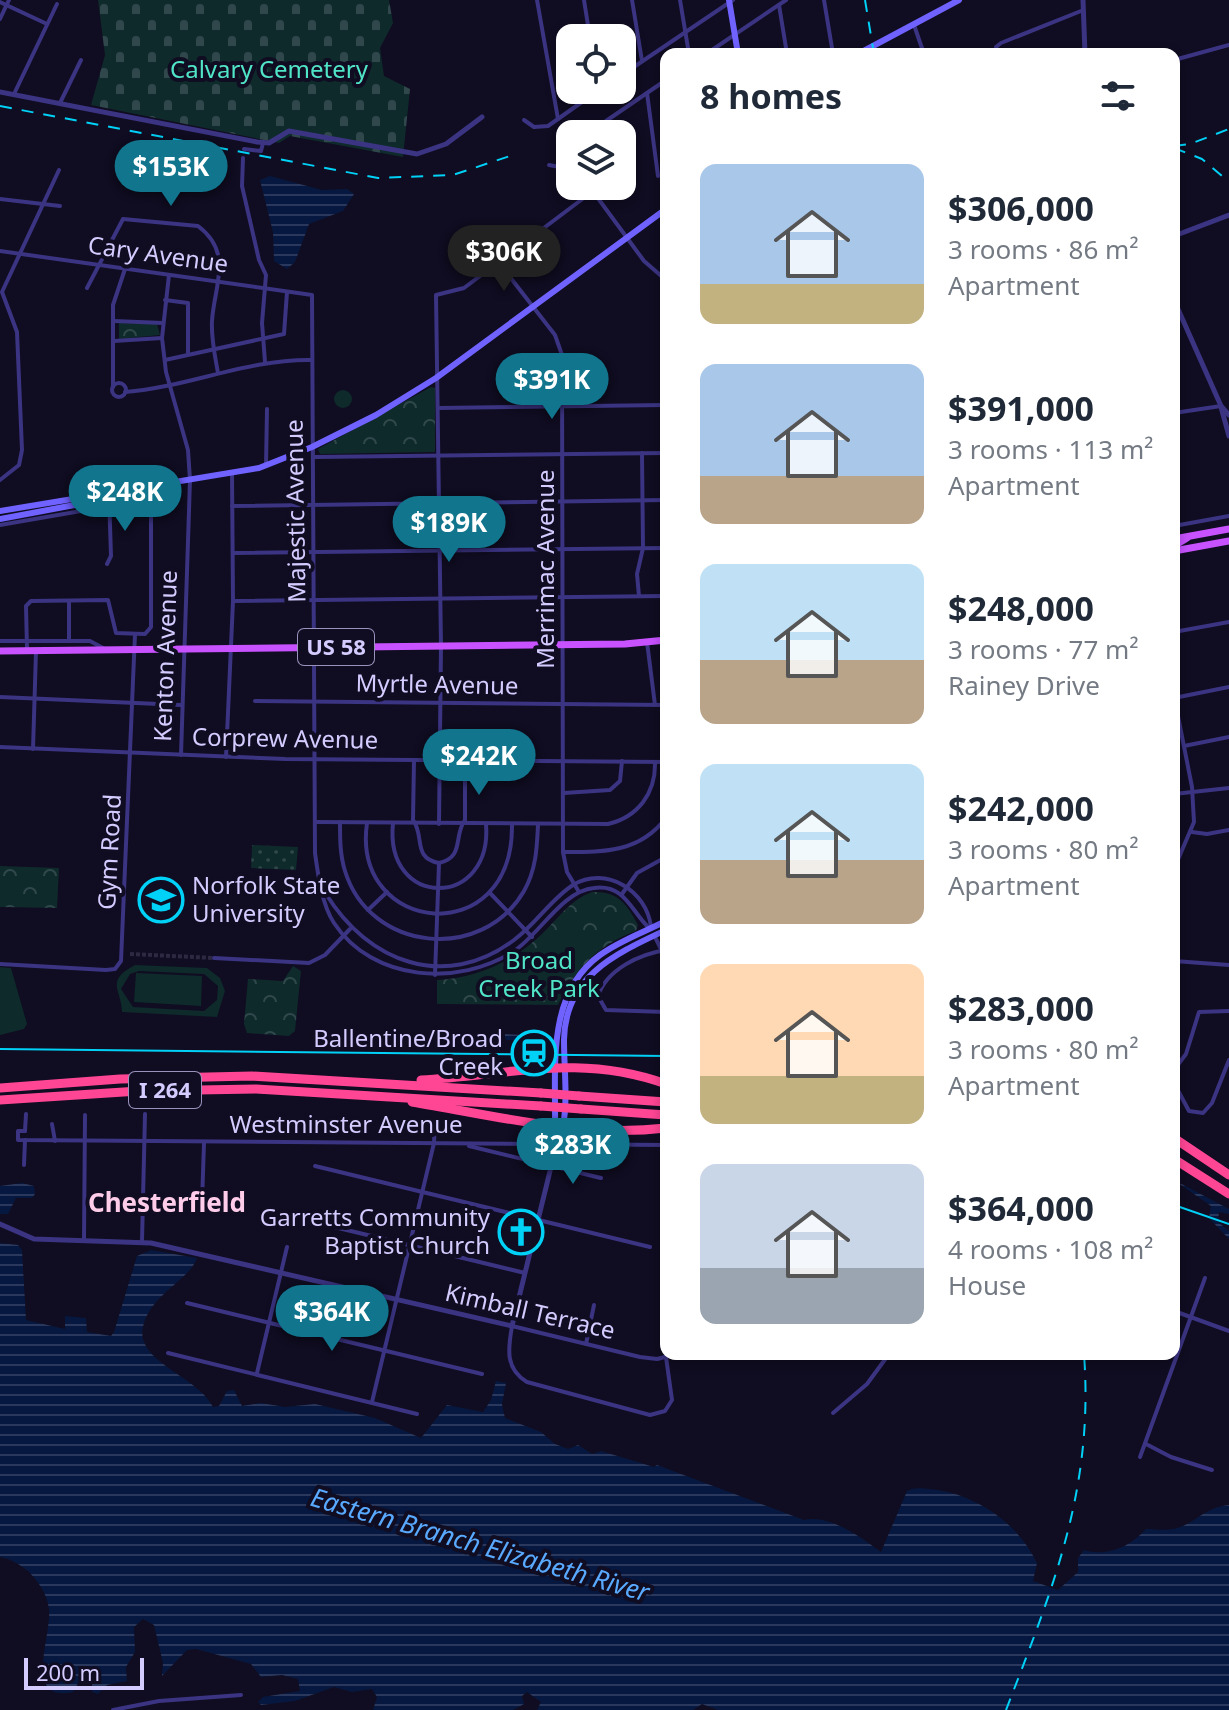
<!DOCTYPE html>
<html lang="en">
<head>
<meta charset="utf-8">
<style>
	body { margin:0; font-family:"Noto Sans",sans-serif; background:#f2f2f3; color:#1f2937; height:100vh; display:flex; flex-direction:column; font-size:30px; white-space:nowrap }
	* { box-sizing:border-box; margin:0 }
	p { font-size:26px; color:#747a83 }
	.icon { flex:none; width:44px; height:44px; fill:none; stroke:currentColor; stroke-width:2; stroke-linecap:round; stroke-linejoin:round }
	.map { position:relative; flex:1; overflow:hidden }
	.details { position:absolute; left:660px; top:48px; width:520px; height:1312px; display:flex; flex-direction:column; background:#fff; border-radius:16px; box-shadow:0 4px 12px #0003 }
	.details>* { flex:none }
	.controls { position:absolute; left:556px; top:24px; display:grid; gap:16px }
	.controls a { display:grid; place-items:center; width:80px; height:80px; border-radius:16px; background:#fff; box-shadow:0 4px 12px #0003; font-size:40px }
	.scale { position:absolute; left:24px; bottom:20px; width:120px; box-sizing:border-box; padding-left:8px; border:4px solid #d4cbff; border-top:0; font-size:22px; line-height:28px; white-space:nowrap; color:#d4cbff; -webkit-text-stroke:6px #100c21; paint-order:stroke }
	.price { position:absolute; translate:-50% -68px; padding:0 18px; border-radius:28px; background:#11758d; color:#fff; font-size:26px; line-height:52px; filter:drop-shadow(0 2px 4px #0008) }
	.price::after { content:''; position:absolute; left:50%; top:48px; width:24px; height:18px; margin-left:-12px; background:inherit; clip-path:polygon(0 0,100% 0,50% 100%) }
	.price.on { background:#222; color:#fff }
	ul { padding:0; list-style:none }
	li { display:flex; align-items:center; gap:24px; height:200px; padding:0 40px }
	li span { display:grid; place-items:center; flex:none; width:224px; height:160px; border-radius:16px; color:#555 }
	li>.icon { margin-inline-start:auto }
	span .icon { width:96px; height:96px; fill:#fffc; stroke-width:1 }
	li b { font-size:34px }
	h2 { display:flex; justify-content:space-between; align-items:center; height:96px; padding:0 40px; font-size:34px }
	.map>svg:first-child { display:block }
	.grass { fill:url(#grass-dots) }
	.forest { fill:url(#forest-crowns) }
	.cemetery { fill:url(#cemetery-stones) }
	.pitch { fill:#0e2a2b; fill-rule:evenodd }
	.water { fill:url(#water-rules) }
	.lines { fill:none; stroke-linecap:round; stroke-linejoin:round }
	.minor-tunnel { stroke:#2d2942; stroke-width:4; stroke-dasharray:4 2; stroke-linecap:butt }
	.minor { stroke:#3b3482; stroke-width:4 }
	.tertiary { stroke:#3b3482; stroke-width:5 }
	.secondary { stroke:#6f62ff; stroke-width:6 }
	.primary { stroke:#c852ff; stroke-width:7 }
	.motorway { stroke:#ff4695; stroke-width:9 }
	.tram { stroke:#00d1f6; stroke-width:2 }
	.rail { stroke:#00d1f6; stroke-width:2; stroke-dasharray:12 10; stroke-linecap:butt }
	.motorway-bridge { stroke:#ff4695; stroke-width:9 }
	.labels { text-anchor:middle; stroke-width:8; stroke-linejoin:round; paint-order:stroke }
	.shield { fill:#100c21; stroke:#9992bc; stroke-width:2 }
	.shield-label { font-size:22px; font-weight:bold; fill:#d4cbff }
	.park-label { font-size:24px; fill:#51e5c8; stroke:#100c21 }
	.street-label { font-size:24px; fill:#d4cbff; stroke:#100c21 }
	.poi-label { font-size:24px; fill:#d4cbff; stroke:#100c21; text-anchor:end }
	.neighbourhood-label { font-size:26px; font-weight:bold; fill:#ffcdea; stroke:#100c21 }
	.water-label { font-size:26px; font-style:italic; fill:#59a9ff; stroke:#100c21 }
</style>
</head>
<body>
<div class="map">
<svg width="1229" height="1710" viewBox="0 0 1229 1710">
	<defs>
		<pattern id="grass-dots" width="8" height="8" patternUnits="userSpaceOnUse" patternTransform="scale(2)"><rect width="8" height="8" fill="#0e2a2b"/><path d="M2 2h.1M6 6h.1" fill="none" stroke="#30484b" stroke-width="1.8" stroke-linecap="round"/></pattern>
		<pattern id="forest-crowns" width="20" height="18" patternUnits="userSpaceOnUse" patternTransform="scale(2)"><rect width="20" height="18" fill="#0e2a2b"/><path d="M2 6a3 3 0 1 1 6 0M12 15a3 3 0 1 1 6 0" fill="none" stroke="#30484b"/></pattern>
		<pattern id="cemetery-stones" width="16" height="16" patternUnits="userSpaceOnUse" patternTransform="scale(2)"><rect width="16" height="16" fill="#0e2a2b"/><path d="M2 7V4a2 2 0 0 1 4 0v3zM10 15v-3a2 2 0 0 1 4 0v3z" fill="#30484b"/></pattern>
		<pattern id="water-rules" width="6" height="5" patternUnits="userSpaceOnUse" patternTransform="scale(2)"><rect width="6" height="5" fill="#06183f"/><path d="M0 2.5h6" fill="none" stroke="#29385c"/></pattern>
	</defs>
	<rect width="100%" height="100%" fill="#100c21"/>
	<polygon class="grass" points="252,845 298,847 296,870 251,868"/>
	<g class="forest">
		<polygon points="119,323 157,324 160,335 119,339"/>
		<polygon points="597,372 606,385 585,399 585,387"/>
		<polygon points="431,387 435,388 435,452 320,454 318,449"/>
		<polygon points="0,866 59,868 57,908 0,907"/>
		<path d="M592,892C618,891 627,904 638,925L636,931C597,945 575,970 558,1005L437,1004V980C477,978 515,961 544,932C559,917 572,899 592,892Z"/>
		<polygon points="293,966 301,971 295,1031 289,1036 247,1033 244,1024 248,979 283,981"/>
	</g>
	<polygon class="cemetery" points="98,0 389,0 393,23 380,48 384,76 410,89 403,157 290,136 279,143 91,105 105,55"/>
	<g class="pitch">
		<circle cx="343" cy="399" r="9"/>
		<polygon points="566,925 586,945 537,993 517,973"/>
		<path d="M135,965L207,968L220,978L225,991L217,1017L122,1012C122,990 104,981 135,965ZM139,971L204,974L218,986L217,1000L204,1011L133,1007L121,989L130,974Z"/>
		<polygon points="0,967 11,968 27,1024 24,1029 0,1035"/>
		<polygon points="136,973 202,976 201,1006 134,1002"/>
	</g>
	<g class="water">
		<polygon points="270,176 322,190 347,189 354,194 343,211 309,224 295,262 287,269 274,261 273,232 260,180"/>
		<polygon points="504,1034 545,1036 543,1041 506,1040"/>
		<polygon points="1174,1180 1229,1209 1229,1214 1219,1212 1218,1222 1229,1231 1229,1239 1209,1218 1211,1206"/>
		<polygon points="22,1183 34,1186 35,1194 32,1198 16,1198 8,1214 0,1214 0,1186"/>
		<path d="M0,1243L18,1245L22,1250L26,1320L65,1329V1316L86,1318L87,1332L111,1336L114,1332L137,1256L151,1250L197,1258C189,1281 150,1294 143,1327C135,1362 198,1376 213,1407L219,1406L227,1391L234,1390L242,1406L261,1403L285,1407L315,1404L375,1418L421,1438L447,1405L483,1412L491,1400L496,1381L506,1383L502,1404L505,1418L541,1432L555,1444L568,1449L578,1445L592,1454L601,1451L654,1467L657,1465L804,1520C829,1514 861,1537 881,1552L907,1491C916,1486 927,1489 938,1490C980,1497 1018,1524 1037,1563L1033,1581L1058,1590L1078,1572V1558L1084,1550C1107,1557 1130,1547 1146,1529C1159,1529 1170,1532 1183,1526C1200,1518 1208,1507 1229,1505V1710H718L702,1704L693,1710H537L541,1702L527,1692L522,1696L524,1704L513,1710H373L377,1697L372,1689L352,1692L334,1687L295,1701L261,1705L258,1702L263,1697L300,1691L298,1679L282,1675L261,1677L251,1664L196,1649L187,1650L162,1676L163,1663L154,1625L143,1619L134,1627L135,1652L126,1667L127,1681L107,1685L98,1694L92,1692V1678H81L73,1692C22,1703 52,1636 49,1609C47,1594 39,1582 28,1571C19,1564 11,1559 0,1557Z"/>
	</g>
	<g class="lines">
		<polyline class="minor-tunnel" points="130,954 214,958"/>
		<g class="minor">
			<polyline points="537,0 558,119"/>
			<polyline points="584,0 590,38"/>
			<polyline points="632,0 642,61"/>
			<polyline points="680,0 689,54"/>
			<polyline points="824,0 833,54"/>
			<polyline points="0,2 47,24"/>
			<polyline points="779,5 787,54"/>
			<polyline points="0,19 9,0"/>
			<polyline points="914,25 924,54"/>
			<polyline points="706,54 786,0"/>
			<polyline points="998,54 996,47 1001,43 1081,11"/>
			<polyline points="1174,60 1229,45"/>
			<polyline points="622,75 733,0"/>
			<polyline points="647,93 658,176"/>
			<polyline points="14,94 57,4"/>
			<polyline points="60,103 81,60"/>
			<polyline points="524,120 534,127 548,126 599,90"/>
			<polyline points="606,134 606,121 666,80"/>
			<polyline points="244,149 261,151 263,143"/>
			<polyline points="243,158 242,186 259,260 266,275 262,323 265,362"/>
			<polyline points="549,165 570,169"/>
			<polyline points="589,186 644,261 666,280"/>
			<polyline points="0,199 60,206"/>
			<path d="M0,251L312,295L315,853C318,875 322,905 334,923C373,982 459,987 514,951C540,934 562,891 594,888C625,884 631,911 649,928"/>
			<polyline points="499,263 555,335 562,355 563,852 567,872 579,892"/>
			<polyline points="169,275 162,338 166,372 188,450 190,480 181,755"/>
			<path d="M87,288L123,219L198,226C234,253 214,286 212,321C211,339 215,356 218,373"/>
			<polyline points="165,300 188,303 188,354"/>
			<polyline points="114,321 163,323"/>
			<polyline points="114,341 162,338"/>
			<polyline points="165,360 284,334 287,292"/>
			<polyline points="522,372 562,368"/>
			<circle cx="119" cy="390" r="7"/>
			<polyline points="113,387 113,305 125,269"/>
			<path d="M125,392C189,387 247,359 311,360"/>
			<polyline points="438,408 666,405"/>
			<polyline points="1174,413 1221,406"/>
			<polyline points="315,457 666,453"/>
			<polyline points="266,466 267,409"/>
			<polyline points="0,480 19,465 22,450 17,332 2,292 59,170"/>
			<polyline points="232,506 666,500"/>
			<polyline points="0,525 110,506"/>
			<polyline points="1174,526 1229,516"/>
			<polyline points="233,553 666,548"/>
			<polyline points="107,564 111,556 109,495"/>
			<polyline points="639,596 637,574 643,548 642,453"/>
			<polyline points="69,601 69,641"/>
			<polyline points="233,601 666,596"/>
			<polyline points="1174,632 1229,622"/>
			<polyline points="0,641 90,641 103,648"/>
			<polyline points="647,642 655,705"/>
			<polyline points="27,649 26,606 31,601 108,600 116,633 145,634 151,627 151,487"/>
			<polyline points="1174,696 1192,787 1194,822 1174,869"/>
			<polyline points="0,697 181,705"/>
			<polyline points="1174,698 1229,687"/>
			<polyline points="255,701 666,705"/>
			<polyline points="1184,746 1229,737"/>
			<polyline points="0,747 285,759 666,762"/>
			<polyline points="33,749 36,651"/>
			<polyline points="226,757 233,601 232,473"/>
			<path d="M414,760L413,820C425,836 412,858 439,863C465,857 453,836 465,820V760"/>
			<polyline points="564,793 610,790 620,781 622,761"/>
			<polyline points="1174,794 1229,788"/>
			<path d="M315,822L608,824C638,817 656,793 655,762"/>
			<path d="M340,822C340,839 340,855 345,871C370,952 482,963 524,891C536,870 537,848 538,825"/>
			<path d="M367,823C351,935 514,952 512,824"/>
			<path d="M393,823C384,910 493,909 486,824"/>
			<polyline points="439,824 441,646 436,295 464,288 593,191"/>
			<polyline points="1192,832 1207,834 1229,830"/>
			<path d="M563,852C604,852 639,853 666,818"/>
			<polyline points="490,893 532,937"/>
			<path d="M326,894C368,962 445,992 514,940C536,924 551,899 573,885C606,865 647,891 651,927"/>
			<polyline points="622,894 637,873 666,857"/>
			<polyline points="368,910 387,892"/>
			<polyline points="654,935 662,951"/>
			<path d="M666,950C640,954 607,969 598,996L606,1010L666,1012"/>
			<polyline points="214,958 309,963 325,955 350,929"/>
			<polyline points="1174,961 1229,965"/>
			<polyline points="0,964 106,970 115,969 121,961 135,634"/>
			<polyline points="435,975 439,863"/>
			<polyline points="1174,1070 1186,1054 1199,1012 1229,1011"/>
			<polyline points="1174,1083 1189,1111 1203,1113 1212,1103 1229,1060"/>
			<polyline points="52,1124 55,1141"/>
			<polyline points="25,1131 18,1131 18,1140 666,1145"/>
			<polyline points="25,1131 26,1114"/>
			<polyline points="469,1146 601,1178"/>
			<polyline points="24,1165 25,1140"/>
			<polyline points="315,1166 650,1247"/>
			<polyline points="202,1203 204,1143"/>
			<polyline points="326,1225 525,1273"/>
			<polyline points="84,1240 85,1115"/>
			<polyline points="142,1241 145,1114"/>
			<polyline points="187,1303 482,1374"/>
			<polyline points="1174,1311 1229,1331"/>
			<polyline points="586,1344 594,1305"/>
			<polyline points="168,1353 417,1414"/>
			<path d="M666,1357L672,1400L665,1411L650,1415L527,1382C505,1369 508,1349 512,1326L640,1357L657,1359L677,1354"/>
			<polyline points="257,1373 287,1247"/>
			<polyline points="372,1402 434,1143 435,1121"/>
			<polyline points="833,1413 867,1384 889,1354"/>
			<polyline points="1146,1444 1171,1457 1212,1470"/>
			<polyline points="1140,1457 1205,1278"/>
			<polyline points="113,1710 159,1701 241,1695"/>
		</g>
		<g class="tertiary">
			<polyline points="1083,0 1085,54"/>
			<polyline points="0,92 257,142 269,143 289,131 417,154 446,144 482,117"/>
			<polyline points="1174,236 1229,215"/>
			<polyline points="1174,300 1221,406 1229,415"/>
			<polyline points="1221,407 1229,436"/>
			<polyline points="552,1166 563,1127"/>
			<polyline points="0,1224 34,1239 151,1243 512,1326 551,1167 555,1127"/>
		</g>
		<g class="secondary">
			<polyline points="729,0 738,54"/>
			<polyline points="858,54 959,0"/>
			<polyline points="0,511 259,468 312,447 376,415 436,378 666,209"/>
			<polyline points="0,519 80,504 92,499"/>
			<path d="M555,1126C556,1067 546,994 600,955C619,941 644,932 666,921"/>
			<path d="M563,1127C568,1098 564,1069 564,1040C565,976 615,954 666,930"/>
		</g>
		<g class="primary">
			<polyline points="1174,539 1229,529"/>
			<polyline points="1174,546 1187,538"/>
			<polyline points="1174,551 1229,541"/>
			<polyline points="0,651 625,644 666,640"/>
		</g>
		<g class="motorway">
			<path d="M421,1080C509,1075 579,1053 666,1084"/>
			<polyline points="0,1088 120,1079 252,1076 541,1093"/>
			<polyline points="579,1096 666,1102"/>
			<polyline points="0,1100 139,1091 256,1089 541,1106"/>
			<path d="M412,1102C497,1116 580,1138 666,1128"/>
			<polyline points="581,1109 666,1115"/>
			<polyline points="1174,1138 1229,1175"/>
			<polyline points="1174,1159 1229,1194"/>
		</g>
		<g class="tram">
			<polyline points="0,1049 666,1056"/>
			<polyline points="1174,1205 1229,1224"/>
		</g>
		<g class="rail">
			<polyline points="865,0 874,54"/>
			<polyline points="0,106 378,178 453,175 510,156"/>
			<polyline points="1174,146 1190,144 1229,129"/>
			<polyline points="1174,148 1202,159 1229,182"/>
			<path d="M1006,1710C1053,1588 1094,1489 1084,1354"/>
		</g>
		<g class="motorway-bridge">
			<polyline points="541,1093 579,1096"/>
			<polyline points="541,1106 581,1109"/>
		</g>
	</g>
	<defs>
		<g id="university-ring" transform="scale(2.3)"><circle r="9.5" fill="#100c21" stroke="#00d1f6" stroke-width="1.5"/><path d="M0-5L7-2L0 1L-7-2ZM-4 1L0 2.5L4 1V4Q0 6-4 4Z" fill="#00d1f6"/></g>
		<g id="station-ring" transform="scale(2.3)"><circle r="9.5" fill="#100c21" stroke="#00d1f6" stroke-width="1.5"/><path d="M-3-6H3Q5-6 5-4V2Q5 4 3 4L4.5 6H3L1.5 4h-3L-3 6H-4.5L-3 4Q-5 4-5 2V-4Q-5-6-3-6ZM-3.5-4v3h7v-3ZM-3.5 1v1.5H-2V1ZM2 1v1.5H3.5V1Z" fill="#00d1f6"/></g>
		<g id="church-ring" transform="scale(2.3)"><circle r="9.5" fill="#100c21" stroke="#00d1f6" stroke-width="1.5"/><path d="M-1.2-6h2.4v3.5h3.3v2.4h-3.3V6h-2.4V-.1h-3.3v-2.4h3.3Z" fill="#00d1f6"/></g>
	</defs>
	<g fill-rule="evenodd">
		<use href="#university-ring" x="161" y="900"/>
		<use href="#station-ring" x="534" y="1053"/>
		<use href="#church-ring" x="521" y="1232"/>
	</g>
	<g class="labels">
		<g class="shield">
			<rect x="298" y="629" width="76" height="36" rx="6"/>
			<rect x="129" y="1072" width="72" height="36" rx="6"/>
		</g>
		<g class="shield-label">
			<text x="336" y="655">US 58</text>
			<text x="165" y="1098">I 264</text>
		</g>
		<g class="park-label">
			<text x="269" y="78">Calvary Cemetery</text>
			<text x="539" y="969">Broad<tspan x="539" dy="28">Creek Park</tspan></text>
		</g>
		<g class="street-label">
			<text transform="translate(158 255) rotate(8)" y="8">Cary Avenue</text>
			<text transform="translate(296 511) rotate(-91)" y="8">Majestic Avenue</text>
			<text transform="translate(546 569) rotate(-90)" y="8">Merrimac Avenue</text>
			<text transform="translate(166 656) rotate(-88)" y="8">Kenton Avenue</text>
			<text transform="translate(437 685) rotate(1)" y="8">Myrtle Avenue</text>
			<text transform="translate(285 739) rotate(1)" y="8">Corprew Avenue</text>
			<text transform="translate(110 852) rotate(-87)" y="8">Gym Road</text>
			<text x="346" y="1133">Westminster Avenue</text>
			<text transform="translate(530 1312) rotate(13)" y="8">Kimball Terrace</text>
		</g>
		<g class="poi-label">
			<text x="192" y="894" text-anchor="start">Norfolk State<tspan x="192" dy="28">University</tspan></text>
			<text x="503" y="1047">Ballentine/Broad<tspan x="503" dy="28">Creek</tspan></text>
			<text x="490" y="1226">Garretts Community<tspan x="490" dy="28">Baptist Church</tspan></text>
		</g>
		<g class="neighbourhood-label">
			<text x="167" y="1212">Chesterfield</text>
		</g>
		<g class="water-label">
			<text transform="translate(480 1545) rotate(16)" y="9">Eastern Branch Elizabeth River</text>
		</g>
	</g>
</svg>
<div class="controls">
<a><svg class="icon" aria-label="locate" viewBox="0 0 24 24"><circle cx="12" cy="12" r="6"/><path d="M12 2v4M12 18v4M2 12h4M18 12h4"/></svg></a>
<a><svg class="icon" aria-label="layers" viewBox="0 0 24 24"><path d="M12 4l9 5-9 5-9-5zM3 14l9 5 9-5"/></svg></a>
</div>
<div class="scale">200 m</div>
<b class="price" style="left:171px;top:208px">$153K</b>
<b class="price on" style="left:504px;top:293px">$306K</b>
<b class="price" style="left:552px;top:421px">$391K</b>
<b class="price" style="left:125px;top:533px">$248K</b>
<b class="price" style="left:449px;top:564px">$189K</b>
<b class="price" style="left:479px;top:797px">$242K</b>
<b class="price" style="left:573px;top:1186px">$283K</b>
<b class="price" style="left:332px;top:1353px">$364K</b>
<section class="details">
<h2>8 homes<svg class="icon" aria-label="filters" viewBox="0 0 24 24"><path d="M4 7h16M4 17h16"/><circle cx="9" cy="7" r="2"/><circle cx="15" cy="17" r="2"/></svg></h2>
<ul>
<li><span style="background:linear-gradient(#a9c7e8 75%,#c2b280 0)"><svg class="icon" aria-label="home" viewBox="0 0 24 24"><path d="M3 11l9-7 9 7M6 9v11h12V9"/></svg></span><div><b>$306,000</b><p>3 rooms · 86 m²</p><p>Apartment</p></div></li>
<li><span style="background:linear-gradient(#a9c7e8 70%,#b9a48a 0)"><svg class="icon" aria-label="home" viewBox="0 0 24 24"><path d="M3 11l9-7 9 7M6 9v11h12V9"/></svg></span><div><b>$391,000</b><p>3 rooms · 113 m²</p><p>Apartment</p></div></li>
<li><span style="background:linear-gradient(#bfe0f5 60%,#b9a48a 0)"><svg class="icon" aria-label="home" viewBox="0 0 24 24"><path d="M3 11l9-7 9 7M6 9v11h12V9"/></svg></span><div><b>$248,000</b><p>3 rooms · 77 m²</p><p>Rainey Drive</p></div></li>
<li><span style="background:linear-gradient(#bfe0f5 60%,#b9a48a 0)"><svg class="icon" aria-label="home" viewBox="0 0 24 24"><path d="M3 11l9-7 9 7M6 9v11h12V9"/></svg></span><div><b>$242,000</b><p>3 rooms · 80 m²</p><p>Apartment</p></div></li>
<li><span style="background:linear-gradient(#ffd9b3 70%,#c2b280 0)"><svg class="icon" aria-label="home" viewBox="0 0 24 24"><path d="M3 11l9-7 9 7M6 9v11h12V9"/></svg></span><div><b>$283,000</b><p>3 rooms · 80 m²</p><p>Apartment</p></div></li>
<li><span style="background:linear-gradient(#c9d6e8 65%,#9aa5b1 0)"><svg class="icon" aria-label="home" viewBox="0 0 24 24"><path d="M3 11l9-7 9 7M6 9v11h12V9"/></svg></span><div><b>$364,000</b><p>4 rooms · 108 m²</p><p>House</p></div></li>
</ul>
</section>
</div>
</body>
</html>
